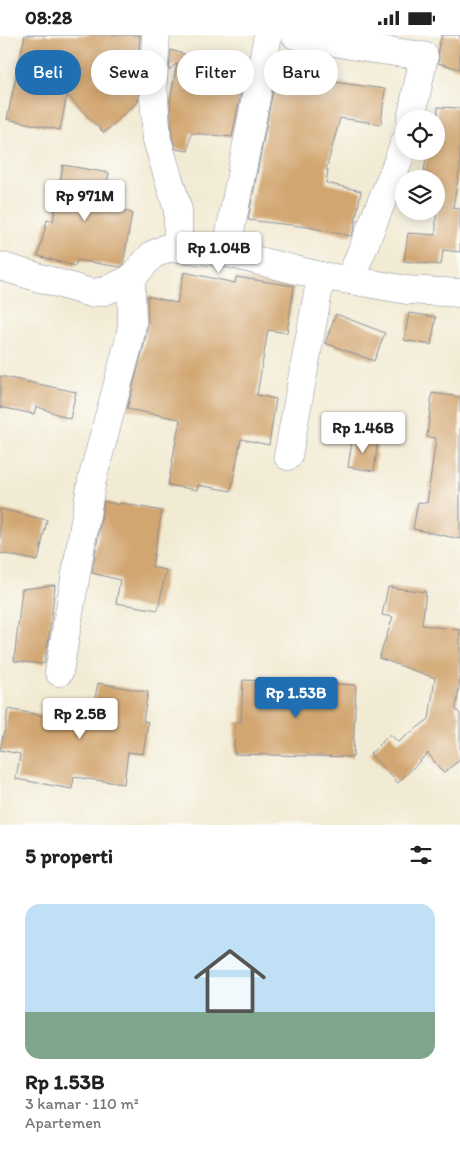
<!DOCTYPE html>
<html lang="id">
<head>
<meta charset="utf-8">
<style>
	body { margin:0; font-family:Itim,sans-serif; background:#f2f2f2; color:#222; height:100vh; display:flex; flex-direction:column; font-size:19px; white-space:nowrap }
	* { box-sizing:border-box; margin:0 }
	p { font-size:16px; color:#767676 }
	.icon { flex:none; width:28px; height:28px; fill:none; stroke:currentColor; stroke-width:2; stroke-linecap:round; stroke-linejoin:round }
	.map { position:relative; height:790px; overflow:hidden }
	.details { display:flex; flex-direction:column; background:#fff; flex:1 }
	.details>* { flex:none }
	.guide { position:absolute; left:15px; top:15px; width:430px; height:45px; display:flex; gap:10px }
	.tools { position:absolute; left:395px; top:75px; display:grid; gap:10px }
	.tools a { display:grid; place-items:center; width:50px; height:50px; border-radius:50%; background:#fff; box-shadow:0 2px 12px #0003; font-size:25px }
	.price { position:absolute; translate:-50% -42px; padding:0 11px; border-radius:5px; background:#fff; color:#222; font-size:16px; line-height:32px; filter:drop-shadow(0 1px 2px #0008) }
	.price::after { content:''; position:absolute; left:50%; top:30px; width:15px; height:11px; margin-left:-8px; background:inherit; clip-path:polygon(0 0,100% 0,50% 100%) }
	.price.active { background:#1f6fb2; color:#fff }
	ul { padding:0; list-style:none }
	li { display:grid; align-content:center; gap:10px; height:265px; padding:0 25px }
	li span { display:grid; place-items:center; height:155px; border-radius:15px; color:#555 }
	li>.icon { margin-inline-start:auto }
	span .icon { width:90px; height:90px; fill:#fffc; stroke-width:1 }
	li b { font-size:21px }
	h2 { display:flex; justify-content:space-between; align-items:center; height:60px; padding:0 25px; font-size:21px }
	.chip { padding:0 18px; border-radius:22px; background:#fff; box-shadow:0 2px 12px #0003; font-size:18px; line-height:45px }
	.chip.active { background:#1f6fb2; color:#fff }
	.status { display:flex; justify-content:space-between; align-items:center; height:35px; padding:0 25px; background:#fff; direction:ltr }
	.status svg { height:14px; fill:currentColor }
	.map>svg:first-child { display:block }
	.building { fill:#d2a671 }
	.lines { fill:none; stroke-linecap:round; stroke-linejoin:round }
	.minor-casing { stroke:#868d99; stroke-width:29 }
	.minor { stroke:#fff; stroke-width:28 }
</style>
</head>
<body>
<div class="status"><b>08:28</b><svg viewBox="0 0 49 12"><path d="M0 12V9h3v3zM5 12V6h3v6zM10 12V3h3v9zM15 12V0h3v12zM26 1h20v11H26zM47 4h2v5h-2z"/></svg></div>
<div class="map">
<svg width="460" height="790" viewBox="0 0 460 790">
	<rect width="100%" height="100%" fill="#fdfcf7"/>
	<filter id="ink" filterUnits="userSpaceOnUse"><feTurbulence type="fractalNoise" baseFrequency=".02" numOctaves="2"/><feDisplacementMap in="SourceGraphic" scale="10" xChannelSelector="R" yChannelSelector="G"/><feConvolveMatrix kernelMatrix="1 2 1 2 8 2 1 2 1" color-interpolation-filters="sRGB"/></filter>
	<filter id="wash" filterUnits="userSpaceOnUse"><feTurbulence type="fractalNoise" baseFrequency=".0096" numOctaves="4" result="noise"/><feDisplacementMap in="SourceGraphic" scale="20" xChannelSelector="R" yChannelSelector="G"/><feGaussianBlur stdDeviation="1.12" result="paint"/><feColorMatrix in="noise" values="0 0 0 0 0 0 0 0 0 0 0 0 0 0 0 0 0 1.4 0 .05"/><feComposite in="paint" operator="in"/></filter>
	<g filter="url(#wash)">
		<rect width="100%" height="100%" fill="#f2ebd4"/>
		<g id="blocks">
			<g class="building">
				<polygon points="25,0 140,0 137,47 139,65 104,98 67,60 60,95 7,84"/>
				<polygon points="442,0 460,0 460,34 438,28 439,24 438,14"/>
				<polygon points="171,15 217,29 217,31 245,38 232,102 191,98 188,116 176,114 172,102 170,66 177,28 169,35"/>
				<polygon points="280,39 326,47 326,46 385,54 381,89 340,83 326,135 328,135 326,148 361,156 354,194 351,201 308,192 248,185 275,45 279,46"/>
				<polygon points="438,72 460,73 460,132 453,173 460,174 460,217 443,215 441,230 404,226 408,198 436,200 436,144 423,144 427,116 436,116 436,114 437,114"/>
				<polygon points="63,130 109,138 103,169 132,178 123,230 121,231 120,232 77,225 75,231 38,221 47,185 53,186"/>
				<polygon points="184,237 235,248 236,242 294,251 287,298 268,295 257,360 276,364 269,410 241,404 231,456 198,450 197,455 168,450 180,384 127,374 144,310 148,289 147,261 177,268"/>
				<polygon points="409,278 436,282 431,310 404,305"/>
				<polygon points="336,279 385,298 374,326 325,308"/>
				<polygon points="0,341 76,357 70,384 36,371 34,379 0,372"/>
				<polygon points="432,358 460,362 460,504 413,494 418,467 427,468 436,403 427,402"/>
				<polygon points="353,401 378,405 374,436 348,432"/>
				<polygon points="104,466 119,470 120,468 162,476 152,532 166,535 158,575 116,568 120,545 92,538"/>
				<polygon points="0,474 47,485 38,526 0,518"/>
				<polygon points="55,550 49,603 44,629 14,626 22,554"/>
				<polygon points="388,552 426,557 422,590 460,595 460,645 456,674 460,679 460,725 443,738 428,718 398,748 370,719 390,699 398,707 429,684 435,643 379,623 393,582 382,580"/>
				<polygon points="243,645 356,650 353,722 234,719 235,687 241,687"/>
				<polygon points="98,648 148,657 143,686 148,687 143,719 128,717 124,749 74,742 72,754 16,744 20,719 0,715 4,696 5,696 8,674 82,688 84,677 92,679"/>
			</g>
		</g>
	</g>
	<g filter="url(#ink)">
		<use href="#blocks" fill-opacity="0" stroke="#868d99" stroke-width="1"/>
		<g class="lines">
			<g class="minor-casing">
				<g id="minor">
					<polyline points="156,0 153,48 157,105 178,175 178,213"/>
					<polyline points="295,0 373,14 424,21 411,84"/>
					<polyline points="226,218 268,0"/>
					<polyline points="0,231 91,258 105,256 131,244 152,220 167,213 178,213 226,218 321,241 350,245 407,255 460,258"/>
					<polyline points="350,245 398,126 404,109"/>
					<polyline points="288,421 321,241"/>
					<polyline points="59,637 92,445 129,307 132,289 131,244"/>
				</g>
			</g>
			<use href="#minor" class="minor"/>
		</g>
	</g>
</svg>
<div class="tools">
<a><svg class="icon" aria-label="locate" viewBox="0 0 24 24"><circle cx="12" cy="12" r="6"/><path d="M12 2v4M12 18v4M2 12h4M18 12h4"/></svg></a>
<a><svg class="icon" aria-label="layers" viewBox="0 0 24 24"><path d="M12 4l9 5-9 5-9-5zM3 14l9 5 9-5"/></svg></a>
</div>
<b class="price" style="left:85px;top:187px">Rp 971M</b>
<b class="price" style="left:219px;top:239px">Rp 1.04B</b>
<b class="price" style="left:363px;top:419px">Rp 1.46B</b>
<b class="price active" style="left:296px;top:684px">Rp 1.53B</b>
<b class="price" style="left:80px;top:705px">Rp 2.5B</b>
<div class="guide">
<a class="chip active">Beli</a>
<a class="chip">Sewa</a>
<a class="chip">Filter</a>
<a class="chip">Baru</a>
</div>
</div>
<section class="details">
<h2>5 properti<svg class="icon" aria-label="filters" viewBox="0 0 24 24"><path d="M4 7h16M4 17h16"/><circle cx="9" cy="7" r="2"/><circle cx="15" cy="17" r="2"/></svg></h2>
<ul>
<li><span style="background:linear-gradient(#bfe0f5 70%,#7fa58c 0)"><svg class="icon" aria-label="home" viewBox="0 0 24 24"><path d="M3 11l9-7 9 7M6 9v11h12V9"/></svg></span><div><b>Rp 1.53B</b><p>3 kamar · 110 m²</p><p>Apartemen</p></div></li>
</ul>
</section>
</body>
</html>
